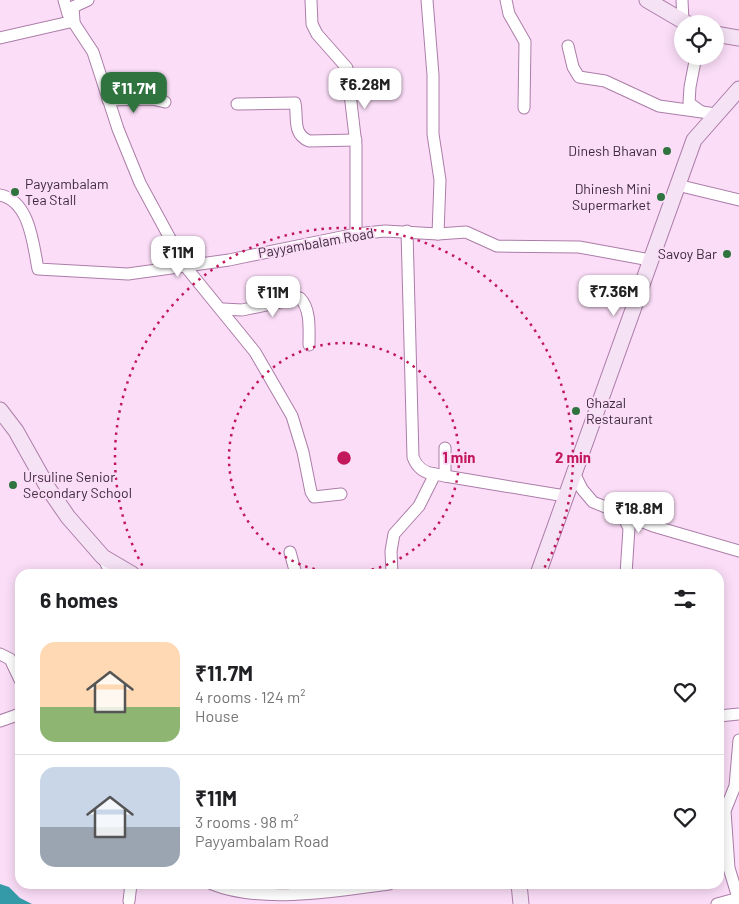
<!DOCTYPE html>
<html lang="en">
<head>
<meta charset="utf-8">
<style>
	body { margin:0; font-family:Barlow,sans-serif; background:#f2f2f2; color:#202124; height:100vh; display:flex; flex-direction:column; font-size:19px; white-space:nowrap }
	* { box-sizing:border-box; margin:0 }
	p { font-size:16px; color:#757577 }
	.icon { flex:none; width:28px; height:28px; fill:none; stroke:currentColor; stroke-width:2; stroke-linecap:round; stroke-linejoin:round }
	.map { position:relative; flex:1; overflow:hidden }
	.panel { position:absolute; left:15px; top:569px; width:709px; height:320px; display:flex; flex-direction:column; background:#fff; border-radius:15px; box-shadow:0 2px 12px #0003 }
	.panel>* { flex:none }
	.controls { position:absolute; left:674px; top:15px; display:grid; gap:10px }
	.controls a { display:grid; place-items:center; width:50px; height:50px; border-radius:50%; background:#fff; box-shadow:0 2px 12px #0003; font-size:25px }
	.price { position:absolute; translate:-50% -42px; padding:0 11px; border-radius:10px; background:#fff; color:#222; font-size:16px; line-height:32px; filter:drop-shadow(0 1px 2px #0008) }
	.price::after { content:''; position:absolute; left:50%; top:30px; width:15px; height:11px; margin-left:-8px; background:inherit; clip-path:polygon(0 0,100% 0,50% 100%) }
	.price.current { background:#2f743f; color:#fff }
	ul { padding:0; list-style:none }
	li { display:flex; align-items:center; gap:15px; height:125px; padding:0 25px }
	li+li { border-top:1px solid #e0e0e0 }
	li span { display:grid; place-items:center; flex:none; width:140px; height:100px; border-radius:15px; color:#555 }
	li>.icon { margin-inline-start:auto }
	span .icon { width:60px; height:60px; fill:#fffc; stroke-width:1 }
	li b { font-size:21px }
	h2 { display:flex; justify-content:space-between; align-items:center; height:60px; padding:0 25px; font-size:21px }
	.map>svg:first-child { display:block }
	.water { fill:#349aa8 }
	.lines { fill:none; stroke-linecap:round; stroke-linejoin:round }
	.street-casing { stroke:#ac7da8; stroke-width:13 }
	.secondary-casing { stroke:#ac7da8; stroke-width:17 }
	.street { stroke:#fff; stroke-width:11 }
	.secondary { stroke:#f6e2f5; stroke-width:15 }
	.ring { fill:none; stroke:#c2185b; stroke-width:2.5; stroke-dasharray:2.5 5 }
	.poi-dot { fill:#2f743f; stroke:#fbddf8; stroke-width:2 }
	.labels { text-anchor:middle; stroke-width:4; stroke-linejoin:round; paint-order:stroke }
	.poi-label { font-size:14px; fill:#3e2b3d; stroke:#fbddf8; text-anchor:end }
	.street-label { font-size:14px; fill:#3e2b3d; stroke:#fbddf8 }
	.centre { fill:#c2185b; stroke:#fbddf8; stroke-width:2.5 }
	.ring-label { font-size:15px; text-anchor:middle; font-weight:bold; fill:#c2185b; stroke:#fbddf8; stroke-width:4; stroke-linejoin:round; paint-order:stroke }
</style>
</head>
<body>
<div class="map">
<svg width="739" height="904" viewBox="0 0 739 904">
	<rect width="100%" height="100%" fill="#fbddf8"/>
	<polygon class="water" points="0,884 9,887 20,898 32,904 0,904"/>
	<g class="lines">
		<g class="street-casing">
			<g id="street">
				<polyline points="64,0 68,14 93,52 118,129 140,183 185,266 255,352 292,416 303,452 311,492 314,497 341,494"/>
				<polyline points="311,0 312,24 317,34 347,68 356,145 356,234"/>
				<polyline points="427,0 433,75 433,134 440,180 438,234"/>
				<polyline points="506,0 509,14 525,42 524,108"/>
				<polyline points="682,0 683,21"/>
				<polyline points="0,38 74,21 73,7 88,0"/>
				<polyline points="568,46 573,67 579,77 605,81 659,106 716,114"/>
				<polyline points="696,56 690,87 689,103 700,111"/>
				<polyline points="108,100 152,99 165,102"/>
				<path d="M237,104L295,103C298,118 292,134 309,141L356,140"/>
				<polyline points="677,185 739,200"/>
				<path d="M0,195C30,201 33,244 38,269L128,274L229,260L356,234L385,231L438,234L466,232L497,246L579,247L650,260"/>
				<path d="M407,231L413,457C417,468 424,473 435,474"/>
				<path d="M223,309L242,310L300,298C311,309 309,330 309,345"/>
				<polyline points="573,471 582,489 593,502 653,526 739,551"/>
				<polyline points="445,476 565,496"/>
				<polyline points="621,513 629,528 626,574"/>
				<polyline points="290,552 296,574"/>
				<polyline points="103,557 111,574"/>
				<polyline points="392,574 391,551 394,534 419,506 435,474 445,476 445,448"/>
				<polyline points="0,654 10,659 20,680"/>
				<polyline points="719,716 739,714"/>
				<polyline points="0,721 20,714"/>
				<polyline points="739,740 735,786 725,811 729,868 739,901"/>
				<path d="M212,884C260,904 338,891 389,884"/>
				<polyline points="129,901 131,884"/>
				<polyline points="717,904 739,898"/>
			</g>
		</g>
		<g class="secondary-casing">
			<g id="secondary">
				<polyline points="647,0 688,24"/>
				<polyline points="715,34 739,38"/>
				<polyline points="0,410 16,431 48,488 68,517 103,557 132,574"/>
				<polyline points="538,574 694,140 739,89"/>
				<polyline points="519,884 521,904"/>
			</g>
		</g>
		<use href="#street" class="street"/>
		<use href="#secondary" class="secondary"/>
	</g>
	<g class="ring">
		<circle cx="344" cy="458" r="115"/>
		<path d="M146 572A229 229 0 1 1 542 572"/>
	</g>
	<g class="poi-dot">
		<circle cx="667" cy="151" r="5"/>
		<circle cx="15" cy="192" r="5"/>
		<circle cx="661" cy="197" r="5"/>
		<circle cx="727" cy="254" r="5"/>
		<circle cx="576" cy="411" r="5"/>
		<circle cx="13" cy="485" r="5"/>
	</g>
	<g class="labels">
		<g class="poi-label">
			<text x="657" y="156">Dinesh Bhavan</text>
			<text x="25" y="189" text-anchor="start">Payyambalam<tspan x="25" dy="16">Tea Stall</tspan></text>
			<text x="651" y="194">Dhinesh Mini<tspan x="651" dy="16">Supermarket</tspan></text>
			<text x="717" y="259">Savoy Bar</text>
			<text x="586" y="408" text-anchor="start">Ghazal<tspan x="586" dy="16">Restaurant</tspan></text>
			<text x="23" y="482" text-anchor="start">Ursuline Senior<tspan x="23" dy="16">Secondary School</tspan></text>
		</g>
		<g class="street-label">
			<text transform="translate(316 243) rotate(-10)" y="5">Payyambalam Road</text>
		</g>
	</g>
	<circle cx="344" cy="458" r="8" class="centre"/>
	<g class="ring-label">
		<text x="459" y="463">1 min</text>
		<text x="573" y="463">2 min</text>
	</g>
</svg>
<div class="controls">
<a><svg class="icon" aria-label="locate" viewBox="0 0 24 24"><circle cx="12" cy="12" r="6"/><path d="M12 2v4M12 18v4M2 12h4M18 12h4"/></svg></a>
</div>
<b class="price" style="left:365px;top:110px">₹6.28M</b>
<b class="price current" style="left:134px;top:114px">₹11.7M</b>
<b class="price" style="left:178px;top:278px">₹11M</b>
<b class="price" style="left:614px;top:317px">₹7.36M</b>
<b class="price" style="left:273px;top:318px">₹11M</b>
<b class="price" style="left:639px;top:534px">₹18.8M</b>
<section class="panel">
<h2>6 homes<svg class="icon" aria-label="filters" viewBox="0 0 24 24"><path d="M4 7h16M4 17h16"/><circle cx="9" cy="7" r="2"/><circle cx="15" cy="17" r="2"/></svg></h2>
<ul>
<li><span style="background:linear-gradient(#ffd9b3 65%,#8fb573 0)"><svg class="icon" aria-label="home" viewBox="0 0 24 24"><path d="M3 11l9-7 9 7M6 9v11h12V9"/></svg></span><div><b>₹11.7M</b><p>4 rooms · 124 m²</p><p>House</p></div><svg class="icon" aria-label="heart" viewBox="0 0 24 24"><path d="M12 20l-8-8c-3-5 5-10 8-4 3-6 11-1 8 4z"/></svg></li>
<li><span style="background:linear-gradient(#c9d6e8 60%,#9aa5b1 0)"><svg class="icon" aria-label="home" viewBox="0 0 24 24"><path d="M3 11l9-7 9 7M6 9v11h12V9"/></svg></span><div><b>₹11M</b><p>3 rooms · 98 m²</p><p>Payyambalam Road</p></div><svg class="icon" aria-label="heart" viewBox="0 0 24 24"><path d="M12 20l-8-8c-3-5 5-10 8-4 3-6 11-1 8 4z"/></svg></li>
</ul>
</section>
</div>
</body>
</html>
